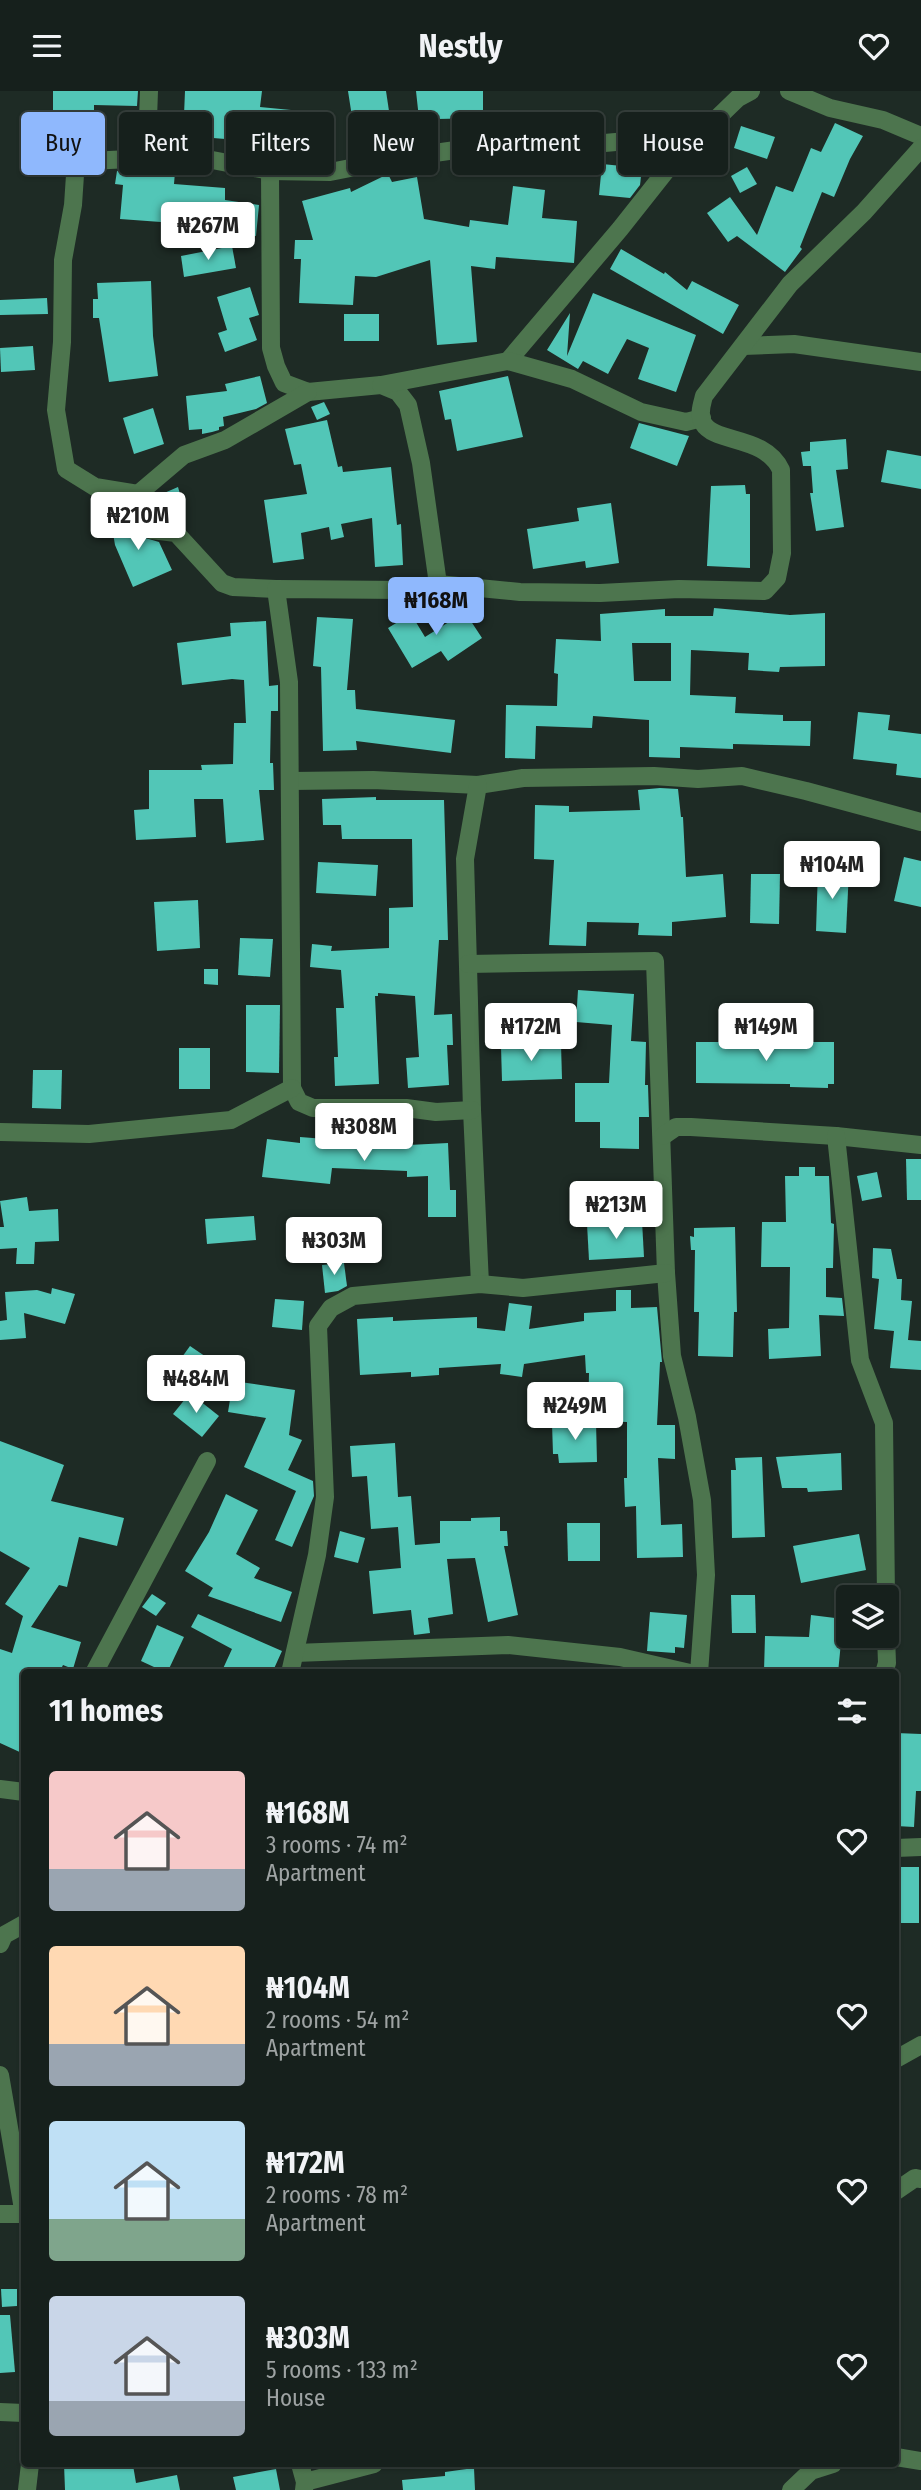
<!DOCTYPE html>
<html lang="en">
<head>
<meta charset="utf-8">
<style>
	body { margin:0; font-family:"Fira Sans Condensed",sans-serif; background:#1f2825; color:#f1f3f6; height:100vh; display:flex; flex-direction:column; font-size:26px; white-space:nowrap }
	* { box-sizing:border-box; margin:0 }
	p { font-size:23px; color:#9ea3a3 }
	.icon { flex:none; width:38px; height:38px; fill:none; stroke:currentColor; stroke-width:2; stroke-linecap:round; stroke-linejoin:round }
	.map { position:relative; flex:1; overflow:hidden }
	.drawer { position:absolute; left:21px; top:1578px; width:878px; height:798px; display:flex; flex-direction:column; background:#16201c; border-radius:7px; box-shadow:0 2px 5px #0004,0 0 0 2px #353e3b }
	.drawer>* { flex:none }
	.top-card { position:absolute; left:21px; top:21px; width:880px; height:63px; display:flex; gap:14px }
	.fabs { position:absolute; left:836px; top:1494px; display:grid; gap:14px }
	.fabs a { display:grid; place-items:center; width:63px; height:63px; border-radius:7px; background:#16201c; box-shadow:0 2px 5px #0004,0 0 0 2px #353e3b; font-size:35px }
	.price { position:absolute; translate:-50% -60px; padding:0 16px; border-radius:7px; background:#fff; color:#222; font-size:23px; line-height:46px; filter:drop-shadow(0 2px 4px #0008) }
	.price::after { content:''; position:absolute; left:50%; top:42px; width:21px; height:16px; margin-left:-10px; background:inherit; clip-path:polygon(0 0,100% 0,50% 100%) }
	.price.active { background:#8fb8fd; color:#111 }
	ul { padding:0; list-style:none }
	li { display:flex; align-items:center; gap:21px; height:175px; padding:0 28px }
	li span { display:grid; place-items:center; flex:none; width:196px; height:140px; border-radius:7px; color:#555 }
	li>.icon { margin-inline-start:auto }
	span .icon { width:84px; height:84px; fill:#fffc; stroke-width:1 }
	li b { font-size:30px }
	h2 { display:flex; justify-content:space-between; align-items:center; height:84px; padding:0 28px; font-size:30px }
	.chip { padding:0 24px; border-radius:7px; background:#16201c; box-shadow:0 2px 5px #0004,0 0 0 2px #353e3b; font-size:24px; line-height:63px }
	.chip.active { background:#8fb8fd; color:#111 }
	header { display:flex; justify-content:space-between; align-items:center; height:91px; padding:0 28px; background:#16201c; font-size:32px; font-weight:700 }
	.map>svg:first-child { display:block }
	.building { fill:#52c6b7; fill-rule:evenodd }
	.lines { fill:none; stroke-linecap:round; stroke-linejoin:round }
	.minor { stroke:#4d754e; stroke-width:18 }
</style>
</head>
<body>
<header><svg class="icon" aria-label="menu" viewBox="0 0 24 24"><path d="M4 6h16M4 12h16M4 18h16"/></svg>Nestly<svg class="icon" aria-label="heart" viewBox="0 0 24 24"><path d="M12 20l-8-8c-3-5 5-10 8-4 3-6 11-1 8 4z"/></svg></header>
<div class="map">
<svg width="921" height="2399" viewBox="0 0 921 2399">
	<rect width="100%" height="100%" fill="#1e2b25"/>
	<g class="building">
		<polygon points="53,0 138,0 137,15 94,14 94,30 53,30"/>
		<polygon points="185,0 262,0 260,16 291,19 287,61 262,58 262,51 213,47 213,49 183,48"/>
		<polygon points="348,0 386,0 392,40 355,45"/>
		<polygon points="416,0 483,0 483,27 437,28 438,35 420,37"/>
		<polygon points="22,24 47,25 46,52 21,51"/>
		<polygon points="835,32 863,45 850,68 834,106 822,101 800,156 802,158 785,181 737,145 728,151 707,122 730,106 757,144 776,95 793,101 811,57 821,61"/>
		<polygon points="741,35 775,46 767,68 734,57"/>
		<polygon points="602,73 642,77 640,94 630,107 599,104"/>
		<polygon points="747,76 757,93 740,102 731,85"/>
		<polygon points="135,77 175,81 174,93 225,97 225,109 259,114 256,145 188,140 188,133 120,128 123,94 115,93 117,80"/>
		<polygon points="388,83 392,91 417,86 424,128 469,136 470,129 508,134 513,95 545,99 542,127 577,130 574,172 496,166 495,178 471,175 477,251 437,254 430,169 376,186 355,185 353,214 299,212 301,168 294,168 295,149 313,149 302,110 350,97 351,101"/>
		<polygon points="232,155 236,177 184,186 181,165"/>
		<polygon points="621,158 664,183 665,181 687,199 692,190 739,214 723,243 610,178"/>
		<polygon points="151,190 153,245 158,285 109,291 99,227 93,227 93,208 98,208 97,192"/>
		<polygon points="250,196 259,224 249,227 257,249 225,261 218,242 227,239 217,206"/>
		<polygon points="593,202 696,244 676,301 638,288 649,257 627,248 608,283 583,270 578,278 547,259 570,222 567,265"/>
		<polygon points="47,207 48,223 0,224 0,209"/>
		<rect x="344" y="223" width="35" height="27"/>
		<polygon points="33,255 35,279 1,281 0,257"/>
		<polygon points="260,285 267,312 256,318 223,326 224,335 219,336 219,339 212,341 202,343 202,338 189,339 186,305 227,300 225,293"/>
		<polygon points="508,285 523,346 457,360 451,328 445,329 439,300"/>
		<polygon points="324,311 330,323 317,329 311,316"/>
		<polygon points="153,317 164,353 134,363 123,327"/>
		<polygon points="327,329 338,376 342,375 343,381 391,376 397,434 401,433 403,474 375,476 372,427 341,433 344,446 331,449 329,436 301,442 304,468 273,472 264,409 307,403 301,373 294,374 285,338"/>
		<polygon points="639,332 689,345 677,375 630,357"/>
		<polygon points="846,348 848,378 836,379 844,436 816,440 810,402 813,402 811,375 803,375 801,361 810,360 810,351"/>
		<polygon points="887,359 921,365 921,398 881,391"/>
		<polygon points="745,394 746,403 750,403 750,477 707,475 711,395"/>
		<polygon points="178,396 184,417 157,428 149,419 152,419 148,409"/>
		<polygon points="611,412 619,472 586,477 585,470 533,478 527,438 579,430 577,417"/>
		<polygon points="126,422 129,431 142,446 159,451 172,479 133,496 115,454 110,424"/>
		<polygon points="457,509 482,547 448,570 441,560 412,577 388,537 411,523 425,546 452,529 444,517"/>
		<path d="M714,517L790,524L825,522V575L780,576L779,581L748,579L749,562L691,559L690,604L736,606L735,622L783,624V630H811L810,655L733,653V658L680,656V667L649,666V629L593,625L592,637L536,635L535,668L505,667L506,614L557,615L558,583L554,582L556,548L601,550L600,523L665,518V525H713ZM632,552H671V590H634Z"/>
		<polygon points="317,526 353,528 347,599 355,599 356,618 455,629 451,662 356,650 357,659 323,660 321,576 313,575"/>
		<polygon points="266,530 269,595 278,594 278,620 271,620 270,672 273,672 274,699 259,699 264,749 226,752 223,708 194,708 196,746 136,749 134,719 149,718 149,679 202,679 201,674 233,673 234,632 246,632 244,589 232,588 182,594 177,552 231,545 230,532"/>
		<polygon points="858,621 890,624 888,639 921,643 921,687 896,684 897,673 853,668"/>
		<polygon points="660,697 678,698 681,726 683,726 686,786 723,783 726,826 672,831 672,845 638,844 639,832 587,831 586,855 549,854 554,769 534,768 535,714 569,715 569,721 640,719 638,699"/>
		<polygon points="376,706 376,709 444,709 448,849 439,849 434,924 452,923 453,954 447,954 449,994 408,997 406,967 419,966 415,905 378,902 378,905 375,905 379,993 335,995 334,966 338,966 336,917 344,917 341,879 310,876 312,853 332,855 331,860 389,857 389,817 413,816 412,748 342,748 341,734 323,734 322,708"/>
		<polygon points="904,766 921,770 921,816 894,810"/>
		<polygon points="318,771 378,774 376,805 316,802"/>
		<polygon points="818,778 849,779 846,842 816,840"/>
		<polygon points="751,783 780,783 779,833 750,832"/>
		<polygon points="198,809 200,857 157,860 154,811"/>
		<polygon points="240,847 273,848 270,886 238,884"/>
		<polygon points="204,878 218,878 218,894 204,893"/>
		<polygon points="578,899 634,903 631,950 646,951 645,994 648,994 649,1026 639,1026 639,1058 600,1057 600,1031 575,1031 575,992 609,992 612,934 576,931"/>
		<polygon points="246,914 280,914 279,982 246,981"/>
		<polygon points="696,951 834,951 834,993 828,993 828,997 790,996 790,993 696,992"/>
		<polygon points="561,953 562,988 502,990 501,955"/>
		<rect x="179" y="957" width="31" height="41"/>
		<polygon points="33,979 62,979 61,1018 32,1017"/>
		<polygon points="351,1041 390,1043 389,1055 448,1052 450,1099 456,1099 456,1126 428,1126 428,1085 407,1086 407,1080 332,1077 330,1093 262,1086 267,1048 300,1052 300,1046 351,1050"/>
		<polygon points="906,1068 921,1068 921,1109 907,1109"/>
		<polygon points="799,1076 815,1076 815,1085 829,1085 831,1132 834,1133 833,1177 826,1177 826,1206 842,1207 844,1225 819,1224 821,1265 769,1268 768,1238 789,1237 790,1176 761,1176 762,1131 786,1131 785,1085 799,1085"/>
		<polygon points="877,1081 882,1106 862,1110 857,1085"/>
		<polygon points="27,1106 29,1120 58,1118 59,1150 35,1151 34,1173 16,1173 17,1157 0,1158 0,1136 4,1136 0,1110"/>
		<polygon points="254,1125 256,1149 207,1153 205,1128"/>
		<polygon points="642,1130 644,1166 589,1169 587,1133"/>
		<polygon points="735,1136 737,1221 734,1221 733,1266 698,1265 699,1221 694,1221 695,1159 691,1159 690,1145 694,1146 694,1137"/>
		<polygon points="873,1157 891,1158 897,1188 902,1188 901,1209 912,1210 908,1249 921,1250 921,1279 890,1277 894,1240 874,1238 879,1188 872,1187"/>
		<polygon points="344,1172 347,1195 338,1200 325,1202 322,1174"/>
		<polygon points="52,1197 75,1203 65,1233 24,1222 26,1247 0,1249 0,1230 7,1229 5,1201 37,1199 51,1203"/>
		<polygon points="616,1199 631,1199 631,1217 657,1216 662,1271 660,1271 657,1334 675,1334 675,1368 658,1367 661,1434 682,1433 683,1466 637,1467 636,1415 625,1416 624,1387 627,1387 627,1331 588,1330 589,1282 586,1282 585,1264 524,1273 522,1286 500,1283 501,1273 439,1277 439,1284 411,1286 411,1281 360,1284 357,1228 393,1226 393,1230 477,1226 477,1237 505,1240 509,1212 532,1215 529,1238 584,1230 584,1222 616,1220"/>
		<polygon points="275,1208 304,1210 302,1239 272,1236"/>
		<polygon points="190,1255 218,1274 200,1300 172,1280"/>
		<polygon points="233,1290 295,1299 289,1344 302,1349 288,1379 313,1390 314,1405 292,1456 275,1449 296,1400 244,1376 266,1327 228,1321"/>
		<polygon points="190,1302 219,1325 202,1346 173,1323"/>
		<polygon points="596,1331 597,1371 559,1372 558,1363 553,1363 552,1332"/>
		<polygon points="0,1350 64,1374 51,1410 124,1427 117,1455 79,1446 67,1496 59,1494 31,1536 81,1551 73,1578 63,1574 59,1582 24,1582 24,1663 0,1652 0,1558 12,1562 23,1525 5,1513 30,1477 0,1460"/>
		<polygon points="395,1352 398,1406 411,1405 415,1454 440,1452 440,1430 471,1430 471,1427 500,1426 500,1440 507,1440 508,1455 504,1455 518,1524 488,1531 475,1467 447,1468 453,1523 428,1527 430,1542 414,1544 411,1519 373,1523 369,1480 401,1477 398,1436 371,1438 367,1385 352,1386 350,1355"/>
		<polygon points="841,1362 842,1399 808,1401 807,1397 782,1397 776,1366"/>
		<polygon points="762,1366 765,1446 732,1447 731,1379 736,1379 735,1367"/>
		<polygon points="226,1403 258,1419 236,1463 260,1477 254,1487 292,1501 281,1531 208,1505 213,1497 185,1480 209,1441"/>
		<polygon points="567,1432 600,1432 600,1470 568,1470"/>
		<polygon points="340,1440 365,1447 358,1472 334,1466"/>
		<polygon points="859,1443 866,1479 801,1492 793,1455"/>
		<polygon points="152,1503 166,1512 156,1525 142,1516"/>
		<polygon points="731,1504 755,1504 756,1542 732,1542"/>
		<polygon points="650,1521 687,1524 684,1557 675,1556 675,1562 647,1560"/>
		<polygon points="198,1523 282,1560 272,1582 221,1582 232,1558 191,1536"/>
		<polygon points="811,1524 835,1527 834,1530 849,1532 849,1552 841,1551 838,1582 768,1582 764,1580 765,1545 809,1546"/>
		<polygon points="157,1534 184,1546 167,1582 141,1570"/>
		<polygon points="896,1642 921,1643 921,1700 916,1700 914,1736 896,1735"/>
		<rect x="896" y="1776" width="23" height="56"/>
		<polygon points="1,2198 17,2198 17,2215 2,2216"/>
		<polygon points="0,2224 10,2224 15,2281 0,2282"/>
		<polygon points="64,2373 108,2373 109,2378 133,2374 136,2392 177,2384 180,2399 65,2399"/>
		<polygon points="474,2377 475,2399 403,2399 402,2389 445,2385 445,2381"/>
		<polygon points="276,2378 280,2399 236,2399 233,2386"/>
	</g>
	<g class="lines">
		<g class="minor">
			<polyline points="149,0 148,28 152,46 165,60 270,80 330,81 406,66 470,57 526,59 627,50 653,51 677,66"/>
			<polyline points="789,0 830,17 883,29 921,45"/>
			<polyline points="270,80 271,257 276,275 284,292 308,301 381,294 398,301 408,314 421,372 438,493"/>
			<polyline points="743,255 794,253 921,271"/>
			<polyline points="508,270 620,138 677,66 738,7 751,0"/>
			<polyline points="381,294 508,270 572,288 641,321 686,331 702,327"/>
			<polyline points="138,403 95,396 66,378 56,319 62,251 63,169 73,114 76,69 90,70 129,68 152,46"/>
			<polyline points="276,498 233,496 222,492 176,442 151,439 138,424 136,412 138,403 184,364 225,349 308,301"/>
			<polyline points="291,690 373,689 478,694 523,687 654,685 698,688 742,685 806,700 921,731"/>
			<polyline points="478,694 465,768 472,1019 480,1193"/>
			<polyline points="468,873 655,870 666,1182 672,1265 687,1326 702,1409 706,1484 699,1582"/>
			<path d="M472,1019L436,1021L406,1017H313L299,1011L292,997L289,591L276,498L405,499L438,493L520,501L600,502L679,498L765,500L777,487L782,462L781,379C765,344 715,353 703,332C698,323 702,313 704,305L790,193L864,121L921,57"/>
			<polyline points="0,1041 89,1043 231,1029 292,997"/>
			<polyline points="663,1045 676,1036 691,1036 836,1045 921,1054"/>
			<polyline points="836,1045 860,1269 884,1332 886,1507"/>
			<polyline points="295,1562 508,1554 620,1566 690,1582"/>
			<polyline points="94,1582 207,1370"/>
			<polyline points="290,1582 317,1464 325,1406 318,1235 331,1217 353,1205 480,1193 523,1197 666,1182"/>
			<polyline points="884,1582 887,1572 886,1545"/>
			<polyline points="0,1698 24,1701"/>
			<polyline points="896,1757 921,1756"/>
			<polyline points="0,1853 4,1844 24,1833"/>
			<polyline points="896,1968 921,1954"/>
			<polyline points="0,1984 24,2124"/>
			<polyline points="896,2100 915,2087 921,2088"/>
			<polyline points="0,2123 24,2123"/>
			<polyline points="0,2321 24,2322"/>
			<polyline points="896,2366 921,2370"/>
			<polyline points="300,2373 305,2391 304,2399"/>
			<polyline points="305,2391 374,2373"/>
			<polyline points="27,2399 30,2373"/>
			<polyline points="791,2399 811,2380 833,2373"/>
		</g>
	</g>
</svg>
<div class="fabs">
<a><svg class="icon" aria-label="layers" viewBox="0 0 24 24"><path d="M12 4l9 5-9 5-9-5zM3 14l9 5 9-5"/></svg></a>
</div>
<b class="price" style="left:208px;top:171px">₦267M</b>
<b class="price" style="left:138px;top:461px">₦210M</b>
<b class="price active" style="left:436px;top:546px">₦168M</b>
<b class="price" style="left:832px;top:810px">₦104M</b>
<b class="price" style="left:531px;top:972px">₦172M</b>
<b class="price" style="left:766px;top:972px">₦149M</b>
<b class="price" style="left:364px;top:1072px">₦308M</b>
<b class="price" style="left:616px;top:1150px">₦213M</b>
<b class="price" style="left:334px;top:1186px">₦303M</b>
<b class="price" style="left:196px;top:1324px">₦484M</b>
<b class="price" style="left:575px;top:1351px">₦249M</b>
<div class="top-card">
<a class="chip active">Buy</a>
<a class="chip">Rent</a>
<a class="chip">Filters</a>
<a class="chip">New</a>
<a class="chip">Apartment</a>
<a class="chip">House</a>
</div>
<section class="drawer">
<h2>11 homes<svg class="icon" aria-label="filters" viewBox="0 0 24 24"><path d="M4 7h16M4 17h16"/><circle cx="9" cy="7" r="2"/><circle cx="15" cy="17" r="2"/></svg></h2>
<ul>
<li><span style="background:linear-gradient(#f6c9c9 70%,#9aa5b1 0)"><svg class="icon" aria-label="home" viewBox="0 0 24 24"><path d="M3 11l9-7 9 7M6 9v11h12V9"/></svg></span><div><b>₦168M</b><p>3 rooms · 74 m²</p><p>Apartment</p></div><svg class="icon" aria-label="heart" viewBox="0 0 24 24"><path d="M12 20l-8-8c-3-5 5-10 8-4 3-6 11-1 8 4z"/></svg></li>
<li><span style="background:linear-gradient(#ffd9b3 70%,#9aa5b1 0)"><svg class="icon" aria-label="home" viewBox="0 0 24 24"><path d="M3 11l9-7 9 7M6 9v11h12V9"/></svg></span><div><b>₦104M</b><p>2 rooms · 54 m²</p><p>Apartment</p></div><svg class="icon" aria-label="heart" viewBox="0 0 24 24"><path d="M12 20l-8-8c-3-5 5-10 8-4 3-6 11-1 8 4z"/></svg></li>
<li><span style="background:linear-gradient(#bfe0f5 70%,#7fa58c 0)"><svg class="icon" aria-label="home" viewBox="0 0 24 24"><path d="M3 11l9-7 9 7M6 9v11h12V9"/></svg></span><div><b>₦172M</b><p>2 rooms · 78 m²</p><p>Apartment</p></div><svg class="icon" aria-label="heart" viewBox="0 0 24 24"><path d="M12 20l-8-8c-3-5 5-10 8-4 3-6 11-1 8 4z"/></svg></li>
<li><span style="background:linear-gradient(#c9d6e8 75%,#9aa5b1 0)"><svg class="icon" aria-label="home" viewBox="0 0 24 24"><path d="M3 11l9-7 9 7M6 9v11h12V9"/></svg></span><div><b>₦303M</b><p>5 rooms · 133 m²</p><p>House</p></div><svg class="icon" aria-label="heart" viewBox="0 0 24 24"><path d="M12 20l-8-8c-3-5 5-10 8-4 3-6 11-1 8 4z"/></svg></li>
</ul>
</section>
</div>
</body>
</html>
